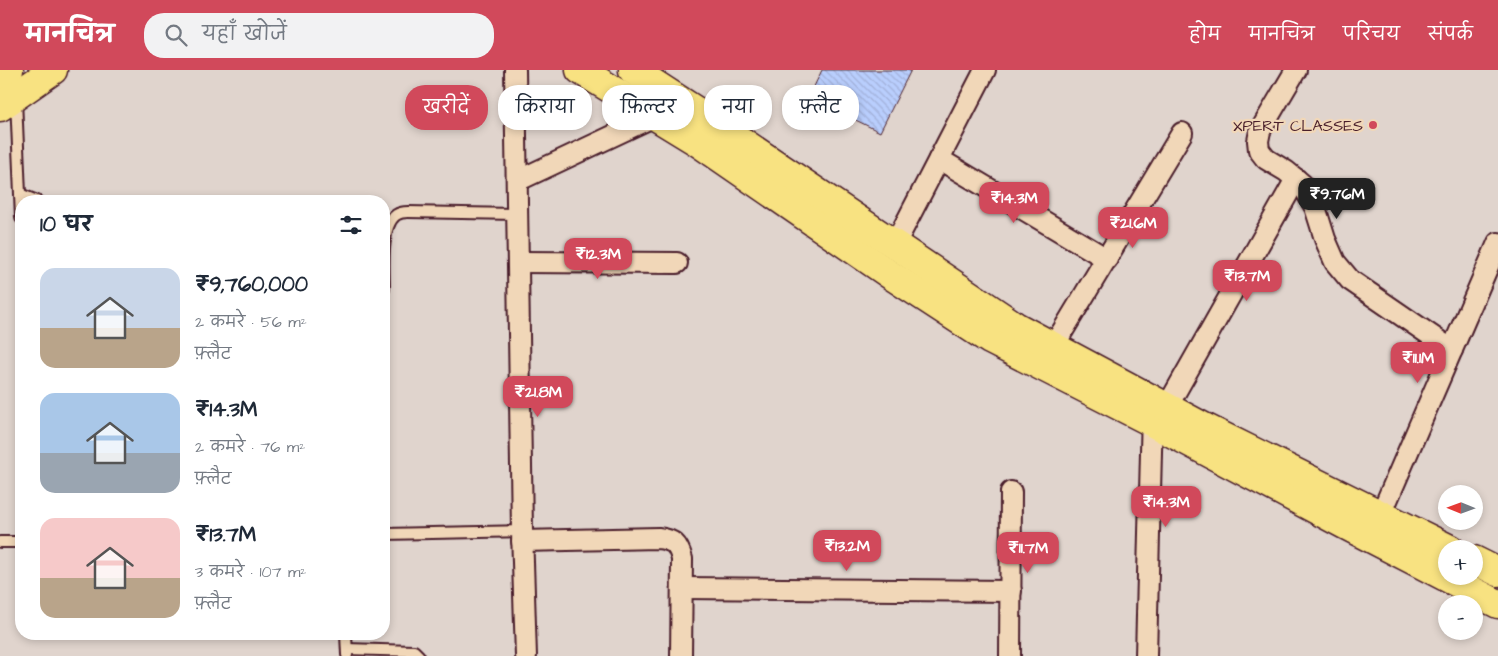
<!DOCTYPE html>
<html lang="hi">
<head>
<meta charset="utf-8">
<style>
	body { margin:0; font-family:"Architects Daughter","Playpen Sans Deva",sans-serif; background:#f2f2f3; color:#1f2937; height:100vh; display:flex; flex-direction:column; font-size:19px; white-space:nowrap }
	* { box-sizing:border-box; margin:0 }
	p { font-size:16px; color:#747a83 }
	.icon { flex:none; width:28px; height:28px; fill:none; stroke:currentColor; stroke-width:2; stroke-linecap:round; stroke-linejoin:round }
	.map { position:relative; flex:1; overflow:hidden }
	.sheet { position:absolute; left:15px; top:125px; width:375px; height:445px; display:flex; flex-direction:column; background:#fff; border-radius:20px; box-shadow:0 2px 8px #0003 }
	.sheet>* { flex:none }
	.guide { position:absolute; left:405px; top:15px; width:475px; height:45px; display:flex; gap:10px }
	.needle { width:32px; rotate:271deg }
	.controls { position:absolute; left:1438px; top:415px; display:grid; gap:10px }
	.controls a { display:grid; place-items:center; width:45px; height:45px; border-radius:50%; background:#fff; box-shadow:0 2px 8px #0003; font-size:25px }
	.price { position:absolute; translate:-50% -42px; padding:0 11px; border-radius:10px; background:#d1495b; color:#fff; font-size:16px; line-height:32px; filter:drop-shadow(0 1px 2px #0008) }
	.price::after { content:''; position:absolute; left:50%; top:30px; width:15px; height:11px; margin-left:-8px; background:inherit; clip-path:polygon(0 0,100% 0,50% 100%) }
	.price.current { background:#222; color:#fff }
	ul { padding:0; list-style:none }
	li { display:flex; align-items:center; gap:15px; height:125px; padding:0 25px }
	li span { display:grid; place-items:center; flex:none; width:140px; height:100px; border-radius:15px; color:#555 }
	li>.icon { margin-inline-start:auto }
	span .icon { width:60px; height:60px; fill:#fffc; stroke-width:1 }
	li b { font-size:21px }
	h2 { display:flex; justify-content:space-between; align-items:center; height:60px; padding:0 25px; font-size:21px }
	.tag { padding:0 18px; border-radius:20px; background:#fff; box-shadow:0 2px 8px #0003; font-size:18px; line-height:45px }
	.tag.current { background:#d1495b; color:#fff }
	header { display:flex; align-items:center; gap:30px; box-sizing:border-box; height:70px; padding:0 25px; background:#d1495b; color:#fff }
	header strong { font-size:24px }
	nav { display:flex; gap:28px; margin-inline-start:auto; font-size:18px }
	.search { width:350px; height:45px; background:#f2f2f3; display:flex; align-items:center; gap:12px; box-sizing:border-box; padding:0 18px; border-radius:20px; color:#747a83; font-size:19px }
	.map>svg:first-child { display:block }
	.building { fill:url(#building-back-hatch); stroke:#4a1f2b }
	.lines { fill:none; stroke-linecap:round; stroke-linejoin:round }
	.service-casing { stroke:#4a1f2b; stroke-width:14 }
	.minor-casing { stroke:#4a1f2b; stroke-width:24 }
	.primary-casing { stroke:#4a1f2b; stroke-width:31 }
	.service { stroke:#f1d7b8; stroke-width:10 }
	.minor { stroke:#f1d7b8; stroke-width:20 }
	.primary { stroke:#f8e281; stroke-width:28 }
	.poi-dot { fill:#d1495b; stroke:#f1d7b8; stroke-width:2 }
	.labels { text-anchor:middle; stroke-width:4.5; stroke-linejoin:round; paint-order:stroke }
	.poi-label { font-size:16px; fill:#4a1f2b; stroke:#f1d7b8; text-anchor:end }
</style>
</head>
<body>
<header>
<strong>मानचित्र</strong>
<div class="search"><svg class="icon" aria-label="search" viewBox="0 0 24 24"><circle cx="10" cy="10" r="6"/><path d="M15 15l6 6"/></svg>यहाँ खोजें</div>
<nav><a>होम</a><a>मानचित्र</a><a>परिचय</a><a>संपर्क</a></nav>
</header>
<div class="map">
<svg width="1498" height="586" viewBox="0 0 1498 586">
	<defs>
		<pattern id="building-back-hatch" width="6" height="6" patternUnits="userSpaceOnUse" patternTransform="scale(1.25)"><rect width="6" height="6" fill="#b9cefd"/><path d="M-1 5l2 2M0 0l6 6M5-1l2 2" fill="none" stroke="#a1b0d9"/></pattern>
	</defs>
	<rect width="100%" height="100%" fill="#e0d4cd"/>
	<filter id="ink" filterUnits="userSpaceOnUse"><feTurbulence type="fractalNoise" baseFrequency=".02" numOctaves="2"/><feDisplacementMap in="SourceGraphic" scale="10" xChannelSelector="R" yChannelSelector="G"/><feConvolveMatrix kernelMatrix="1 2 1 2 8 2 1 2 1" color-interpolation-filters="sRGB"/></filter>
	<g filter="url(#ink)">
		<polygon class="building" points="822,0 911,0 880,62 809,27"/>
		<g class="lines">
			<g class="service-casing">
				<g id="service">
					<polyline points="16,29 21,148"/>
					<polyline points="20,124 37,131"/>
					<path d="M384,219C384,200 380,157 396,145C399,143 404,142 408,142L518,144"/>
					<polyline points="384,464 522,461"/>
					<polyline points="0,472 21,472"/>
					<polyline points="346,564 347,585"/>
					<polyline points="347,579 414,581 419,586"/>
				</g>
			</g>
			<g class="minor-casing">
				<g id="minor">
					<polyline points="515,0 522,461 526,586"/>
					<polyline points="1296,0 1260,61 1258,71 1259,80 1266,89 1286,101 1302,114 1315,137 1325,169 1335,192 1350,210 1452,280"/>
					<polyline points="939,89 1107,189"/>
					<polyline points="517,111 655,46"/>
					<polyline points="895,174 985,0"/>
					<polyline points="519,192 677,193"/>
					<polyline points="1053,277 1182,63"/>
					<polyline points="1167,337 1296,109"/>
					<polyline points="1376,456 1498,173"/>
					<path d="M522,471L658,468C674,470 678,474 682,489L681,586"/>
					<polyline points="682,518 1011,521"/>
					<polyline points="1010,586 1011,422"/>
					<polyline points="1146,586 1152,341"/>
				</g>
			</g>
			<g class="primary-casing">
				<g id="primary">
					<polyline points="580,0 696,71 889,204 990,270 1151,352 1345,455 1498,534"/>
					<polyline points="633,0 710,50 1017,257 1204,357 1450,479"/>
					<polyline points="0,7 9,0"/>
					<polyline points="0,37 53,0"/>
					<polyline points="1474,490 1498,502"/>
				</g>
			</g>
			<use href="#service" class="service"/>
			<use href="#minor" class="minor"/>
			<use href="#primary" class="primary"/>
		</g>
	</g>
	<circle class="poi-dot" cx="1373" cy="55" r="5"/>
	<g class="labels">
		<g class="poi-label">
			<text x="1363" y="61">XPERT CLASSES</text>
		</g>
	</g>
</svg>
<div class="controls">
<a><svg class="needle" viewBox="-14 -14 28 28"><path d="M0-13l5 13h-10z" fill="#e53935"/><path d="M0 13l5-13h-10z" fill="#747a83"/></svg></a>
<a>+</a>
<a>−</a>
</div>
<b class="price current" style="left:1337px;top:150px">₹9.76M</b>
<b class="price" style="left:1014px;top:154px">₹14.3M</b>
<b class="price" style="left:1133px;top:179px">₹21.6M</b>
<b class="price" style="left:598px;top:210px">₹12.3M</b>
<b class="price" style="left:1247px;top:232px">₹13.7M</b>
<b class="price" style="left:1418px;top:314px">₹11.1M</b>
<b class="price" style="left:538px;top:348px">₹21.8M</b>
<b class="price" style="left:1166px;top:458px">₹14.3M</b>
<b class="price" style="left:847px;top:502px">₹13.2M</b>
<b class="price" style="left:1028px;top:504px">₹11.7M</b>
<div class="guide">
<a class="tag current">खरीदें</a>
<a class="tag">किराया</a>
<a class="tag">फ़िल्टर</a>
<a class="tag">नया</a>
<a class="tag">फ़्लैट</a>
</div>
<section class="sheet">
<h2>10 घर<svg class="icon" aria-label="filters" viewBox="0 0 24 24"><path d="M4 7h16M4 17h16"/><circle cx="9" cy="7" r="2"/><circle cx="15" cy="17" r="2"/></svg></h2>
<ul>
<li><span style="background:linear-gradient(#c9d6e8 60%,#b9a48a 0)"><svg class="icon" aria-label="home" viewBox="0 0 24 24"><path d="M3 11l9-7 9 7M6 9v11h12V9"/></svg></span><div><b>₹9,760,000</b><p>2 कमरे · 56 m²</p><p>फ़्लैट</p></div></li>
<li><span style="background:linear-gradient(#a9c7e8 60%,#9aa5b1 0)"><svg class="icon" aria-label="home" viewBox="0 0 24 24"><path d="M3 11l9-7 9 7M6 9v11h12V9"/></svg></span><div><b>₹14.3M</b><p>2 कमरे · 76 m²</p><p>फ़्लैट</p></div></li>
<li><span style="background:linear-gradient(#f6c9c9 60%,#b9a48a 0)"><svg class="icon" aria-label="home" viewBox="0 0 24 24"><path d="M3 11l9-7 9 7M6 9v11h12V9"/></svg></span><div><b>₹13.7M</b><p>3 कमरे · 107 m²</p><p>फ़्लैट</p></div></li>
</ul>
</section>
</div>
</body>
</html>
